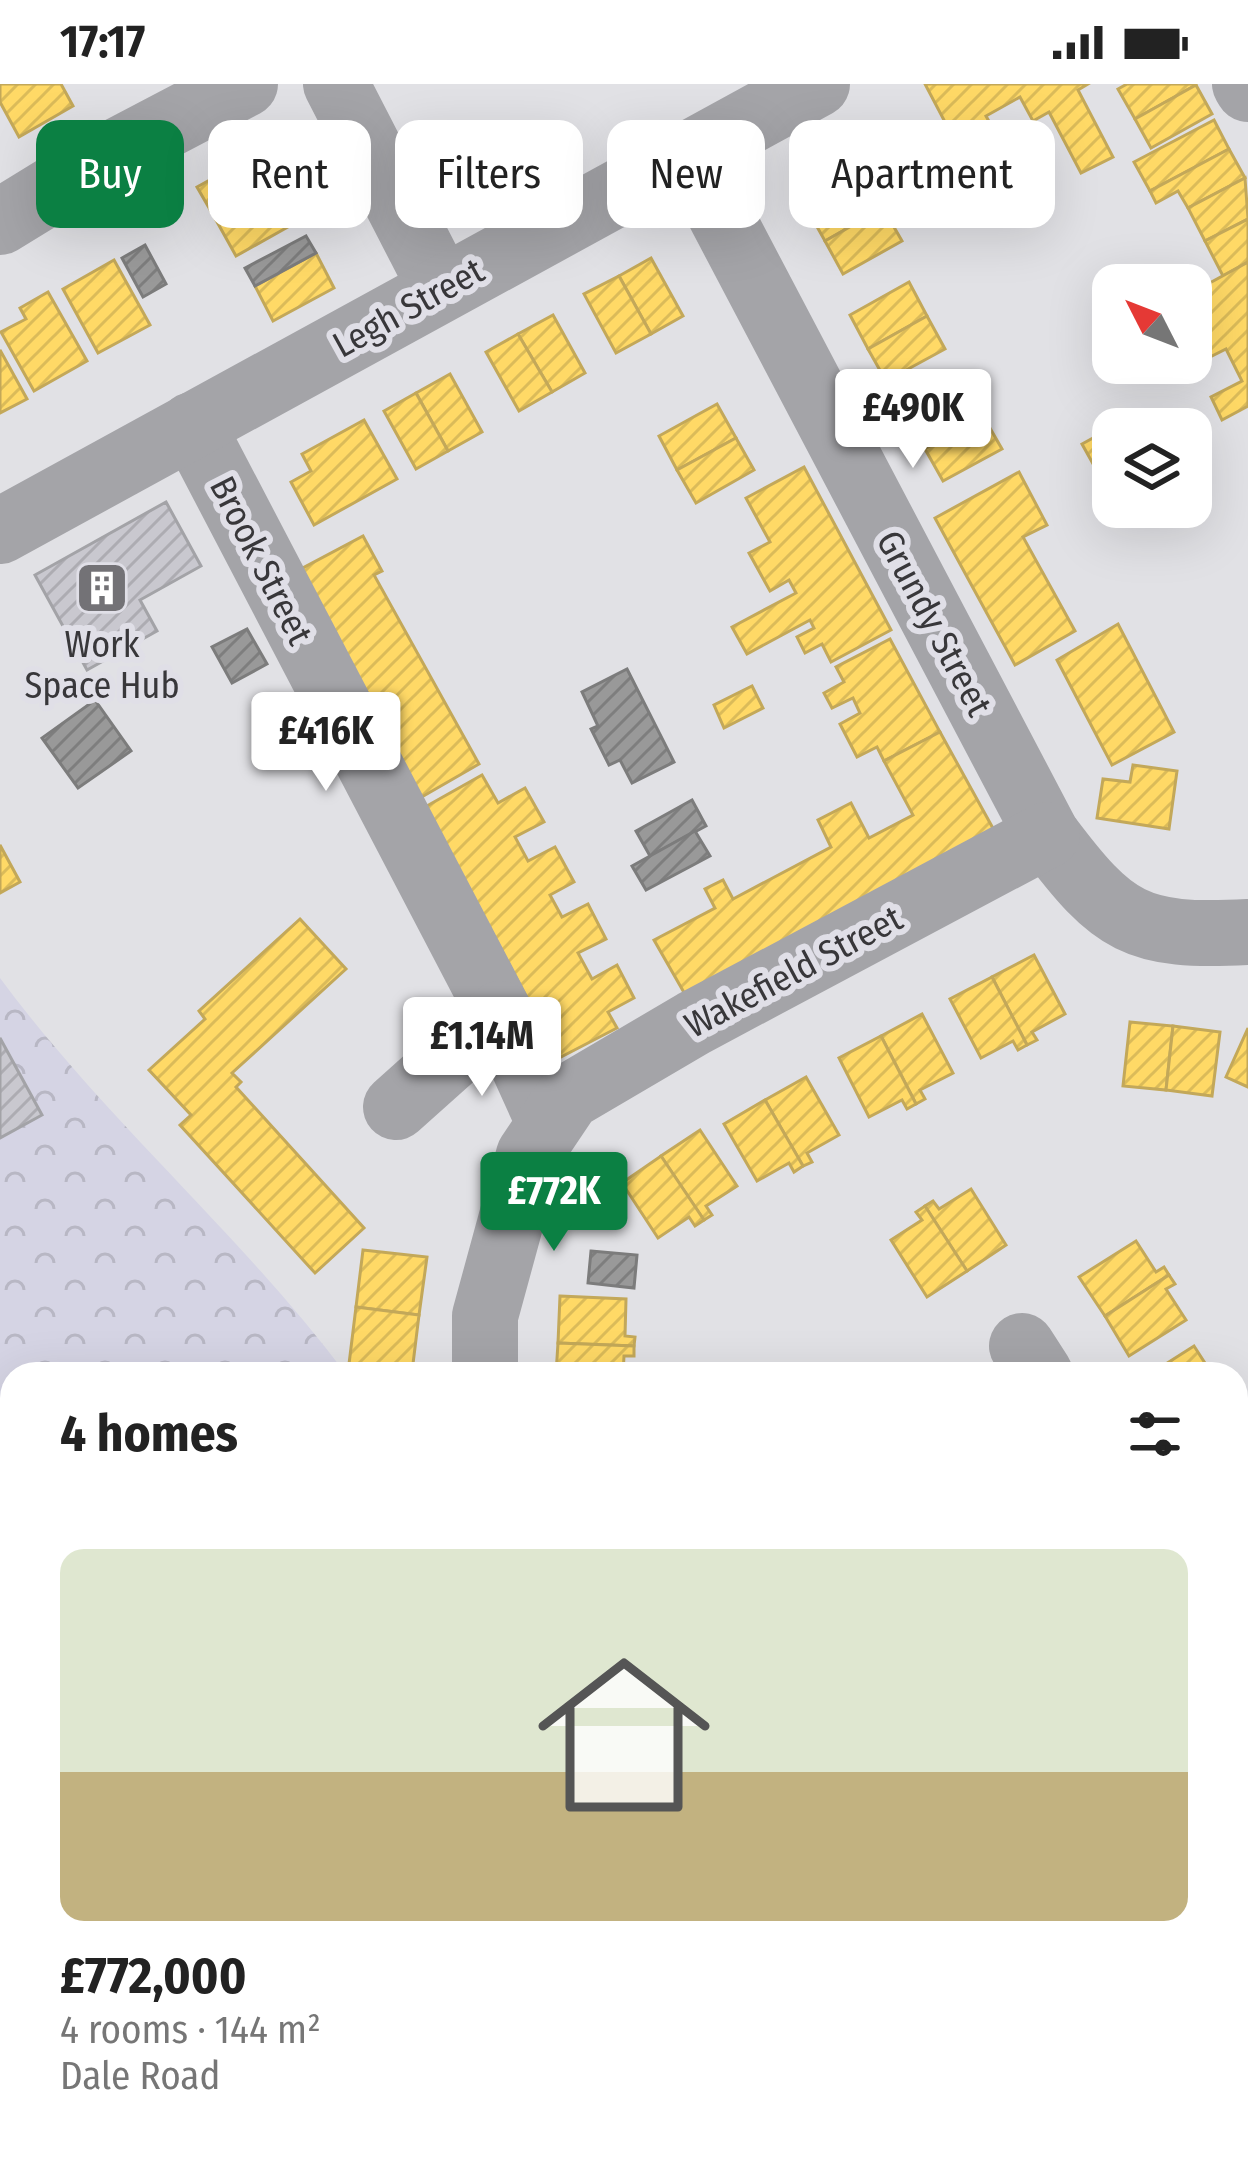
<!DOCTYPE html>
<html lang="en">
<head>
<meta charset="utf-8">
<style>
	body { margin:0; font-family:"Fira Sans Condensed",sans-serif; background:#f6f6f6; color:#222; height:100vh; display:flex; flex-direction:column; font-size:45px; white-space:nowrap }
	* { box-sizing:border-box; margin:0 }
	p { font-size:39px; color:#767676 }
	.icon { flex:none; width:66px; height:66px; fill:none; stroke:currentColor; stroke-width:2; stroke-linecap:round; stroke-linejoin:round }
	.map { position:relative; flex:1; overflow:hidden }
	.panel { position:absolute; left:0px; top:1278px; width:1248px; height:807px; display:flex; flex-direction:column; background:#fff; border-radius:36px 36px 0 0; box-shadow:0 12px 48px #0002 }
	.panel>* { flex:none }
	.top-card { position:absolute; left:36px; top:36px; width:1176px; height:108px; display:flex; gap:24px }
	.needle { width:78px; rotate:312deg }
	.controls { position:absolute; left:1092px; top:180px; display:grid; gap:24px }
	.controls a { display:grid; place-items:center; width:120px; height:120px; border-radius:24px; background:#fff; box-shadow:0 12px 48px #0002; font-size:60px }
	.price { position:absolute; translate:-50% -102px; padding:0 27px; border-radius:12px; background:#fff; color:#222; font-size:39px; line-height:78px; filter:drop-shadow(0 3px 6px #0008) }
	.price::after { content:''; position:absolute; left:50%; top:72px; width:36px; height:27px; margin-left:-18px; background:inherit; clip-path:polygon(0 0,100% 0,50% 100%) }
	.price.selected { background:#0b8043; color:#fff }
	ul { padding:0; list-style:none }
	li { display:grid; align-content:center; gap:24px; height:636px; padding:0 60px }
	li+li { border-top:3px solid #e0e0e0 }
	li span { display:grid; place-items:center; height:372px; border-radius:24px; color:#555 }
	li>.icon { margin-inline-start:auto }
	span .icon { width:216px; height:216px; fill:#fffc; stroke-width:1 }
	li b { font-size:51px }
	h2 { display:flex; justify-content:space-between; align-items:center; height:144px; padding:0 60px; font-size:51px }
	.tag { padding:0 42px; border-radius:24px; background:#fff; box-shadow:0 12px 48px #0002; font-size:42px; line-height:108px }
	.tag.selected { background:#0b8043; color:#fff }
	.status { display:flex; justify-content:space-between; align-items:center; height:84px; padding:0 60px; background:#fff; direction:ltr }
	.status svg { height:33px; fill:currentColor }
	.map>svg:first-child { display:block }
	.park { fill:url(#park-crowns) }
	.homes { fill:url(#homes-hatch); stroke:#c3a859; stroke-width:3 }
	.industry { fill:url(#industry-hatch); stroke:#7c7c7c; stroke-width:3 }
	.building { fill:url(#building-hatch); stroke:#a3a3a7; stroke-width:3 }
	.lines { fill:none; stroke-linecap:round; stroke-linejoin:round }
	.minor { stroke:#a4a4a8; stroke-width:66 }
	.labels { text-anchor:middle; stroke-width:12; stroke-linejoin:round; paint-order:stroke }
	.street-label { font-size:36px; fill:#38373a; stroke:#e0dfe7 }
	.poi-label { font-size:36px; fill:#38373a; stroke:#e0dfe7 }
</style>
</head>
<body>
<div class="status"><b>17:17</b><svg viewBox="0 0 49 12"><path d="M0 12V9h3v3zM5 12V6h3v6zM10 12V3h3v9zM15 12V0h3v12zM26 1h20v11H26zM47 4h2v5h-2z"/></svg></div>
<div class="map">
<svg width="1248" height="2083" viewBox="0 0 1248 2083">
	<defs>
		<pattern id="park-crowns" width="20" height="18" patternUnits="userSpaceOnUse" patternTransform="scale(3)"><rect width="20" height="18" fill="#d5d4e4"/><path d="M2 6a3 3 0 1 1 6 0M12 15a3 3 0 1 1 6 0" fill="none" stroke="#b8b7c4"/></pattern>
		<pattern id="homes-hatch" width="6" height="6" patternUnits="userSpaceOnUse" patternTransform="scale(3)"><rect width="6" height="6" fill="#ffd966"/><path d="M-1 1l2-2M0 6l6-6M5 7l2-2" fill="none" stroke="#dbbb59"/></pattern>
		<pattern id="industry-hatch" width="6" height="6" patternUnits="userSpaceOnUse" patternTransform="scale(3)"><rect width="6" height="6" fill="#999"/><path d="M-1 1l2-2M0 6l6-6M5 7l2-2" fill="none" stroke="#7e7e7e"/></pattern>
		<pattern id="building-hatch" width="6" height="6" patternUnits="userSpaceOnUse" patternTransform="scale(3)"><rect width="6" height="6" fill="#c9c8cf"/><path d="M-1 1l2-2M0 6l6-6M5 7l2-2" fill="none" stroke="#adacb2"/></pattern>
	</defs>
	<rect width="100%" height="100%" fill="#e1e1e5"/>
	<path class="park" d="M0,894C105,1036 240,1149 346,1290H12V1872L0,1883Z"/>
	<g class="homes">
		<polygon points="0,0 61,0 73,22 19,53 0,18"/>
		<polygon points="925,0 1088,0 1078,6 1113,73 1081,89 1049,28 1033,37 1020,13 986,32 1001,59 966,78"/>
		<polygon points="1127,0 1196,0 1196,1 1135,35 1118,5"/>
		<polygon points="1196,1 1212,30 1151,64 1135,35"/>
		<polygon points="1214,36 1229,65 1150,107 1134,78"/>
		<polygon points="1229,65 1245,94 1188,124 1178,107 1156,119 1150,107"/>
		<polygon points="257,70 275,103 216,136 197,103"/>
		<polygon points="865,91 883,124 825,157 806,123"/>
		<polygon points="1245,94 1248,135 1205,157 1188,124"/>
		<polygon points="275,103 295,139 236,172 216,136"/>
		<polygon points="883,124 902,157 843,190 825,157"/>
		<polygon points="1248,135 1248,178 1223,192 1205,157"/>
		<polygon points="316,169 334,204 273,237 255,202"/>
		<polygon points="651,174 683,232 651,250 619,192"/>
		<polygon points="114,176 150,241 98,269 63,205"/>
		<polygon points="1248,178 1248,322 1222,336 1211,313 1242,297 1226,265 1204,276 1191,250 1191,227 1202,221 1195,207"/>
		<polygon points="619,192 651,250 616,269 584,210"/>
		<polygon points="909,198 927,232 868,265 850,231"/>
		<polygon points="48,208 87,277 34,307 1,248 26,235 20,224"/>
		<polygon points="553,231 585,289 552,308 518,250"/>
		<polygon points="927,232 945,265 886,297 868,265"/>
		<polygon points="518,250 552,308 519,327 486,268"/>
		<polygon points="0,266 27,315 0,329"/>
		<polygon points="450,290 482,348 448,367 416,309"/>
		<polygon points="965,298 983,332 925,365 906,331"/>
		<polygon points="416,309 448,367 416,385 384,327"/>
		<polygon points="717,320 736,354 677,386 659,352"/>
		<polygon points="983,332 1002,365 943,397 925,365"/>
		<polygon points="364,336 397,395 314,441 291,398 311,387 302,370"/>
		<polygon points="1104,348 1113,378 1097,387 1082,360"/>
		<polygon points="736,354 754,386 696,419 677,386"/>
		<polygon points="804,383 891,546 831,578 822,560 805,569 797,553 814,544 810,536 747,570 732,543 796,509 789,496 770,507 749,469 770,458 746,414"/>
		<polygon points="1019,388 1047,441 1023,453 1075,547 1015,581 935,434"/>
		<polygon points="363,452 382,487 374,491 479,680 420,714 301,485"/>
		<polygon points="1118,540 1174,648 1112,681 1057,576"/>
		<polygon points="890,555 940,648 884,677 877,663 857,673 840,640 860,629 853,614 832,624 824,609 844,598 836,583"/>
		<polygon points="752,602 763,624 724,644 714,621"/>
		<polygon points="940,648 995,748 686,912 654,856 715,824 705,805 723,796 733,815 831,763 818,736 851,719 869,754 913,731 884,677"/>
		<polygon points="1133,681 1177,687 1169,745 1097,734 1103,695 1130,698"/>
		<polygon points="482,691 498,719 525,704 544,738 515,753 528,777 555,763 574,798 550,811 562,833 588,820 606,855 578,869 592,895 617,881 634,914 608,928 617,944 559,974 425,723"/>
		<polygon points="0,761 20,798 0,809"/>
		<polygon points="300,835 346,885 232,989 241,998 236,1003 364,1144 315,1189 180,1041 191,1031 149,986 205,935 199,927"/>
		<polygon points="1034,871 1065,930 1032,948 1037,956 1027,961 992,893"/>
		<polygon points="992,893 1027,961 1018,966 1013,957 981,974 950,915"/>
		<polygon points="922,930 953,989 920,1006 925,1015 916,1020 881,952"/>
		<polygon points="1130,938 1173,942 1166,1006 1123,1002"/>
		<polygon points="1173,942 1220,948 1212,1012 1166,1006"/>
		<polygon points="1248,944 1248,1003 1226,993"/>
		<polygon points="881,952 916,1020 907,1025 902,1016 869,1033 839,974"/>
		<polygon points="806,993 839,1051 807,1069 812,1078 803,1082 765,1016"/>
		<polygon points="765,1016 803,1082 794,1088 789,1079 757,1097 724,1040"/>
		<polygon points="700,1046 737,1102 706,1122 712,1131 704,1136 661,1072"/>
		<polygon points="661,1072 704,1136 695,1142 689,1133 658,1154 622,1099"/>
		<polygon points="971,1105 1006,1161 967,1187 925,1122 933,1117 939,1125"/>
		<polygon points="925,1122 967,1187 927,1213 891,1156 922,1136 916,1128"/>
		<polygon points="1136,1157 1156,1188 1164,1183 1169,1191 1105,1232 1079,1193"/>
		<polygon points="363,1166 427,1173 419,1231 356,1223"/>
		<polygon points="1169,1191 1175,1200 1166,1205 1186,1236 1129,1272 1105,1232"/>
		<polygon points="560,1212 626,1215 625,1252 635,1253 634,1262 558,1259"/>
		<polygon points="356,1223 419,1231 412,1288 349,1280"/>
		<polygon points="558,1259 634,1262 634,1272 624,1272 623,1290 556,1290"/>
		<polygon points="1194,1262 1212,1290 1150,1290"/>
		<polygon points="1244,1364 1248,1417 1236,1425 1236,1369"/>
		<polygon points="1248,1417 1248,1474 1239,1480 1236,1425"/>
		<polygon points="12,1992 12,2073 39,2073 30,2083 14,2083 0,2070 0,2004"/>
		<polygon points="583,2073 638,2073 645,2083 590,2083"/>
		<polygon points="1031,2073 1077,2073 1078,2083 1033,2083"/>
		<polygon points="1077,2073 1123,2073 1124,2079 1078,2083"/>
	</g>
	<g class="industry">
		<polygon points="306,152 316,169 255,202 245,184"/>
		<polygon points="145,161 166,200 143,213 122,174"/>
		<polygon points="247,545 267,580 232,599 212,563"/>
		<polygon points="627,585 674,678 632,699 620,676 609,681 591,645 598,642 582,608"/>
		<polygon points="95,616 131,667 78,704 42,654"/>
		<polygon points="692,716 706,742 650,772 636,747"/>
		<polygon points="695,747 710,772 646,806 632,782"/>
		<polygon points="591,1167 637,1171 634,1204 588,1199"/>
		<polygon points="673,2073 709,2073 716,2083 676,2083"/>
	</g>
	<g class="building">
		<polygon points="166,418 201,482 140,516 157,547 87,586 35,491"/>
		<polygon points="0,954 42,1031 0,1054"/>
	</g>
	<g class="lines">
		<g class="minor">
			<polyline points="336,0 441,204"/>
			<polyline points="1245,0 1248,5"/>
			<path d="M689,71L1047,751C1113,839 1136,854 1248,848"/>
			<polyline points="0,138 106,73 245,0"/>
			<polyline points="192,341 500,930 548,1036"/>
			<polyline points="0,447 817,0"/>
			<polyline points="396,1023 500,930"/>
			<polyline points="1022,1262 1040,1290"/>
			<polyline points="485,1290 485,1232 529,1071 568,1013 694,939 1047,751"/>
			<polyline points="1236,1596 1248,1614"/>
			<polyline points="1236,1741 1248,1731"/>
			<polyline points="140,2083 150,2073"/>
			<polyline points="782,2083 797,2073"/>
		</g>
	</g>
	<defs>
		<g id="building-square" transform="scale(2.7)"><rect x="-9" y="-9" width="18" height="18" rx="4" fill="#737276" stroke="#e0dfe7"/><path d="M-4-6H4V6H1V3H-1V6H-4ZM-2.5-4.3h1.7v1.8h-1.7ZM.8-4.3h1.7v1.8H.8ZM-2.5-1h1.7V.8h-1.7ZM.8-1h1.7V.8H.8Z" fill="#fff"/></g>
	</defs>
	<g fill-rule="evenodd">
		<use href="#building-square" x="102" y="504"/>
	</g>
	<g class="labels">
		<g class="street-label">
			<text transform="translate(408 223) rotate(-29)" y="13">Legh Street</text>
			<text transform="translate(262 476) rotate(63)" y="13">Brook Street</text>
			<text transform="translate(935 539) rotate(62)" y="13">Grundy Street</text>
			<text transform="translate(793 887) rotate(-28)" y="13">Wakefield Street</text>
		</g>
		<g class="poi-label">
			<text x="102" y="573">Work<tspan x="102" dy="41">Space Hub</tspan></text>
		</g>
	</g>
</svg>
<div class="controls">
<a><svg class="needle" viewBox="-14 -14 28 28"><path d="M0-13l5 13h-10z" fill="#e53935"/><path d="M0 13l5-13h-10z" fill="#767676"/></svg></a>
<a><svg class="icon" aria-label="layers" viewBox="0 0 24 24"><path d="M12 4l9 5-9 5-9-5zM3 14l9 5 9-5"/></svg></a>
</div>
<b class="price" style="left:913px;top:387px">£490K</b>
<b class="price" style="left:326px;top:710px">£416K</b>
<b class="price" style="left:482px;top:1015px">£1.14M</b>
<b class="price selected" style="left:554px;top:1170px">£772K</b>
<div class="top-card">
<a class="tag selected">Buy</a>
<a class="tag">Rent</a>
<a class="tag">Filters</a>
<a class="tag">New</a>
<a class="tag">Apartment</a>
</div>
<section class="panel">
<h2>4 homes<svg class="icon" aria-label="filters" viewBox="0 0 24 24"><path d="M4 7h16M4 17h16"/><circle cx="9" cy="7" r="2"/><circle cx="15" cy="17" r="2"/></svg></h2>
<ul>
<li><span style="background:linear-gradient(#dfe7d0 60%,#c2b280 0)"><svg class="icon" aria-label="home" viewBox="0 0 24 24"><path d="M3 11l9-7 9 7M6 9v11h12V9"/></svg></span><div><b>£772,000</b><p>4 rooms · 144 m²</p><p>Dale Road</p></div></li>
</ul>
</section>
</div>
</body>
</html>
